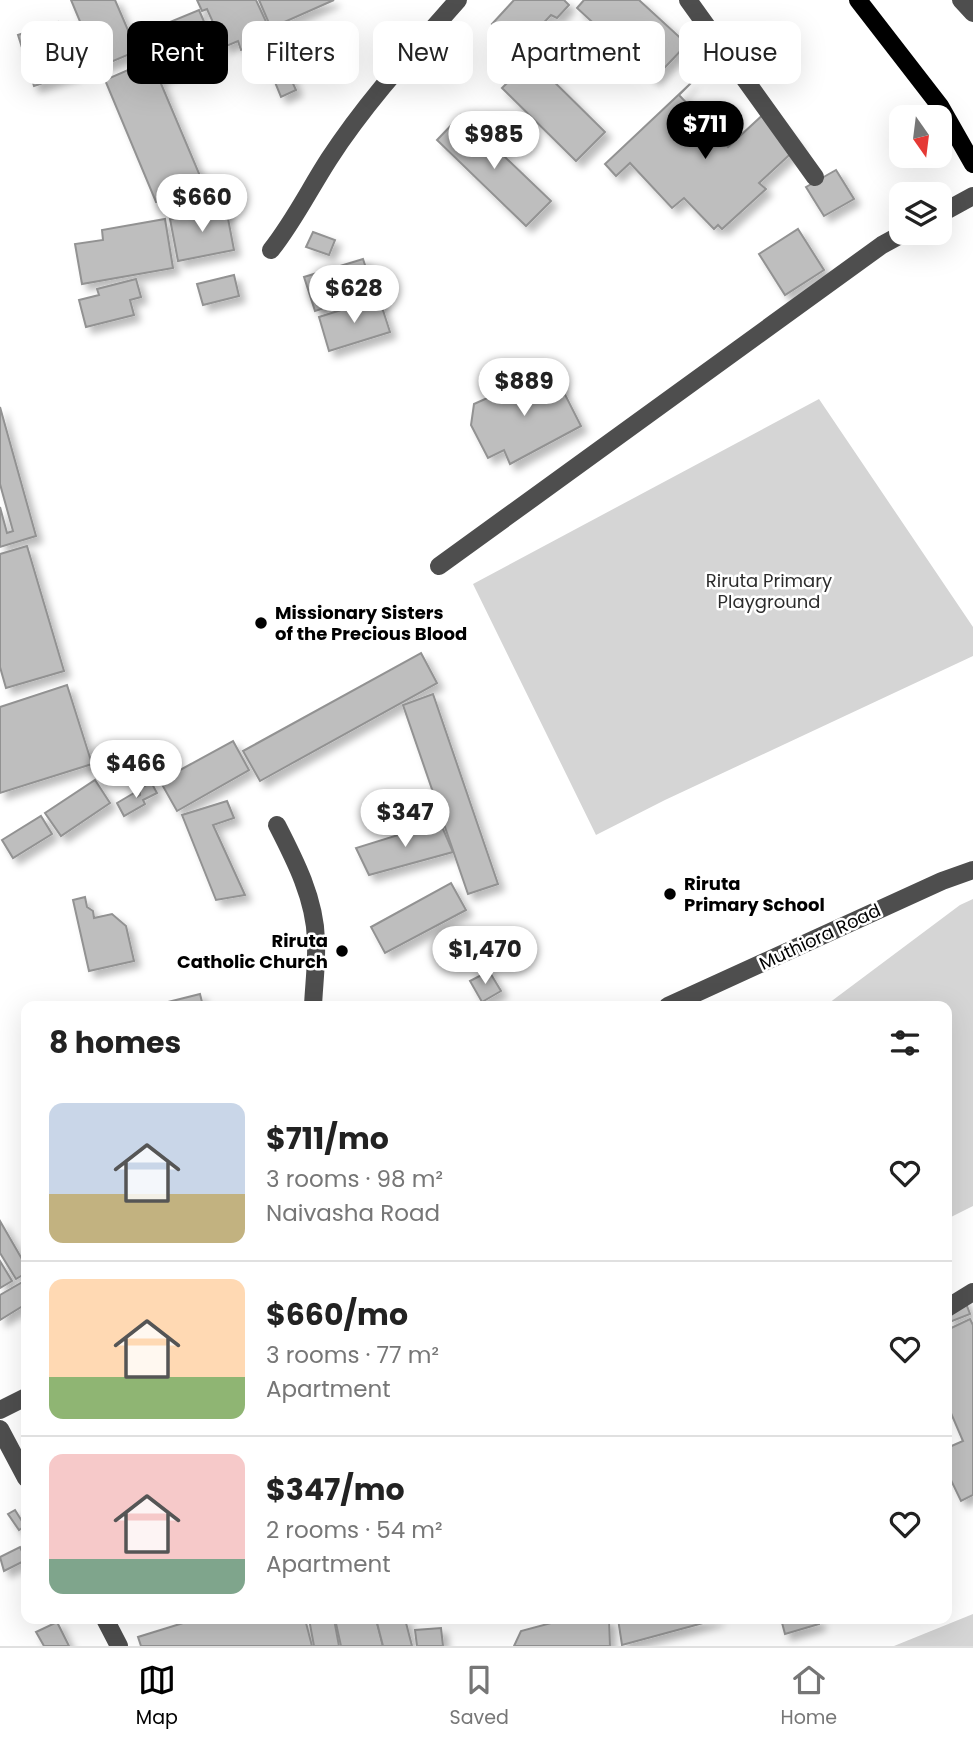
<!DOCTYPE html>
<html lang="en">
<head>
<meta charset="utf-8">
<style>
	body { margin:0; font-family:Poppins,sans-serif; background:#f6f6f6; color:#222; height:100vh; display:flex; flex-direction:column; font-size:26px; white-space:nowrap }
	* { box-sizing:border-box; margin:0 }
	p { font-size:23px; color:#767676 }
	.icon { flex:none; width:38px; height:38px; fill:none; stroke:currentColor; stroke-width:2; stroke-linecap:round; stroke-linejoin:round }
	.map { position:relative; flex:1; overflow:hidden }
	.details { position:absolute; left:21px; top:1001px; width:931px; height:623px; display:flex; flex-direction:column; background:#fff; border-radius:14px; box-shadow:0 7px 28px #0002 }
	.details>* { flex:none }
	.hud { position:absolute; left:21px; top:21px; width:931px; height:63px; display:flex; gap:14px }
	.needle { width:46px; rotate:166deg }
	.tools { position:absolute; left:889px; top:105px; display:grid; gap:14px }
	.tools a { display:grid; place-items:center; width:63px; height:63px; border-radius:14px; background:#fff; box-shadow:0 7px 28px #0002; font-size:35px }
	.price { position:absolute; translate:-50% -60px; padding:0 16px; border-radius:24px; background:#fff; color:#222; font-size:23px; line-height:46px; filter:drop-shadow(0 2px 4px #0008) }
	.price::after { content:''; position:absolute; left:50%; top:42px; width:21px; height:16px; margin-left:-10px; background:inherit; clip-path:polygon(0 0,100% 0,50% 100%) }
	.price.current { background:#000; color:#fff }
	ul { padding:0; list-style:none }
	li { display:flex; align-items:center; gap:21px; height:175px; padding:0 28px }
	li+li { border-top:2px solid #e0e0e0 }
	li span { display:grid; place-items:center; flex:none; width:196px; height:140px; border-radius:14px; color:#555 }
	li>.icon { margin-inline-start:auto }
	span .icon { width:84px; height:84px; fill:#fffc; stroke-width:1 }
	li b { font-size:30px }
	h2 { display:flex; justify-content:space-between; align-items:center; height:84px; padding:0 28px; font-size:30px }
	.pill { padding:0 24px; border-radius:14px; background:#fff; box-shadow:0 7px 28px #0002; font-size:24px; line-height:63px }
	.pill.current { background:#000; color:#fff }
	.dock { display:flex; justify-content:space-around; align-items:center; height:98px; border-top:2px solid #e0e0e0; background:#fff; font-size:19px; color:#767676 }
	.dock a { display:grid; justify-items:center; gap:4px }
	.dock .current { color:#000 }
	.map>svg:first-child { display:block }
	.green { fill:#d5d5d5 }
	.building { fill:#bebebe; stroke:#929292; stroke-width:2; filter:url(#shadow) }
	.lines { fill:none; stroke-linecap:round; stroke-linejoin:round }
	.minor { stroke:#4e4e4e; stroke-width:18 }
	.major { stroke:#000; stroke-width:18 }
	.poi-dot { fill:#000; stroke:#fff; stroke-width:2.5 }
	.labels { text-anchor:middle; stroke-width:5; stroke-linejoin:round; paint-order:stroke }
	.park-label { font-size:18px; fill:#2c2c2c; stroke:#fff }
	.poi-label { font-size:18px; font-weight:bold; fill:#000; stroke:#fff; text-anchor:start }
	.street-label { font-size:18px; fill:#000; stroke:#fff }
</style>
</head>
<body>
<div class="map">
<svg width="973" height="1646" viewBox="0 0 973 1646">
	<defs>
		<filter id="shadow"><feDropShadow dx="6" dy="6" stdDeviation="3.5" flood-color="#0004"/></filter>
	</defs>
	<rect width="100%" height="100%" fill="#fff"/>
	<g class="green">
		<polygon points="819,399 973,627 973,656 665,800 596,835 473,584"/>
		<polygon points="973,899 973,1206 947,1219 947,1006 825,1006 960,905"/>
		<polygon points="973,1614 973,1646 894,1646"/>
	</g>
	<g class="building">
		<polygon points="71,0 115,0 137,51 99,67"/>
		<polygon points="197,0 256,0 268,26 253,33 258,43 241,50 238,41 224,47 207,9 202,11"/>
		<polygon points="259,0 334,0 271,28"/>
		<polygon points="514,0 564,0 569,5 557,18 551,15 519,49 492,24"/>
		<polygon points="584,0 639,0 687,44 654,79 577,8"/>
		<polygon points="199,10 218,54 154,80 136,36"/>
		<polygon points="58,22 74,73 34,86 18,35"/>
		<polygon points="531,59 605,132 576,161 502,88"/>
		<polygon points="151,60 203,183 156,202 105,80"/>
		<polygon points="284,64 296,90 281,97 270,70"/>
		<polygon points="691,83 679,95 728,147 767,111 799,146 759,183 766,189 722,229 718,225 714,229 684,198 672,208 630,163 616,176 605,164"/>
		<polygon points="461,115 551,201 526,226 437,140"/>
		<polygon points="836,170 854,199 824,216 806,187"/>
		<polygon points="226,208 234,250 178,261 170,219"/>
		<polygon points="165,219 173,268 82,284 75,244 103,240 102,230"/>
		<polygon points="798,229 824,270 785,295 759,254"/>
		<polygon points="313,232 335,240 329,255 306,247"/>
		<polygon points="363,259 374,292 315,311 304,277"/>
		<polygon points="234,275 239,296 203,305 197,284"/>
		<polygon points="136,279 141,297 130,300 134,315 86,327 79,300 99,295 97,289"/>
		<polygon points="379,298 390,332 329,351 319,317"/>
		<polygon points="552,369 581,426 510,464 504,450 488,458 471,425 474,404"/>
		<polygon points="0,407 36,536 0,547 0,507 7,533 13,531 0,484"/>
		<polygon points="27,546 64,671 6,688 0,667 0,554"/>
		<polygon points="421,653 437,683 260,781 243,751"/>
		<polygon points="67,685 92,764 0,793 0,707"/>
		<polygon points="433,694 498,884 468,894 403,705"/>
		<polygon points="233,741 249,770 177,811 160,781"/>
		<polygon points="95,780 110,803 61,836 45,813"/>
		<polygon points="151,782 157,793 143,800 145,804 124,816 117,803 134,793 137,797 140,795 140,789"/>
		<polygon points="227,801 234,818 213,825 245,895 216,900 182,815"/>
		<polygon points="41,816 52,834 13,858 2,840"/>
		<polygon points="440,822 453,852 369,875 356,848"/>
		<polygon points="451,883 466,910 385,953 371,927"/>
		<polygon points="85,897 87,907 93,911 94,918 112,914 126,926 134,961 89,971 73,900"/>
		<polygon points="489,971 501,991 482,1002 470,981"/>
		<polygon points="200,994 203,1006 169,1006 168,1002"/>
		<polygon points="0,1221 26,1266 26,1273 16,1279 0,1253"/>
		<polygon points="0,1261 12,1281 0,1288"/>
		<polygon points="26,1280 26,1304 0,1320 0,1295"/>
		<polygon points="964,1298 970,1314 947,1323 947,1305"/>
		<polygon points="970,1319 973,1325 973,1495 961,1501 947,1472 947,1448 963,1441 947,1404 947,1330"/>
		<polygon points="15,1510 25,1526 19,1530 8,1514"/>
		<polygon points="20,1547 26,1560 4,1571 0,1557"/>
		<polygon points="196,1619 305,1619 312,1646 141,1646 138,1637"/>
		<polygon points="309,1619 334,1619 339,1646 314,1646"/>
		<polygon points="335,1619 376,1619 383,1646 341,1646"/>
		<polygon points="376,1619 405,1619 412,1646 383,1646"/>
		<polygon points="566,1619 609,1619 610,1646 514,1646 521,1631"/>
		<polygon points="618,1619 718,1619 622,1645"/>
		<polygon points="781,1619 818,1619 819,1624 785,1634"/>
		<polygon points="57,1622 69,1646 44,1646 36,1632"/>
		<polygon points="441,1628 443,1646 417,1646 415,1630"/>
	</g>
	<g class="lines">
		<g class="minor">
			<polyline points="688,0 815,177"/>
			<polyline points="961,0 973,13"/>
			<polyline points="940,214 973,196"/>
			<path d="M271,250C294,221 309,190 329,159C366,102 413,51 458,0"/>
			<polyline points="439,566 882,245 904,233"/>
			<path d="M277,825C295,860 315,899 316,940C317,962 314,984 313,1006"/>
			<polyline points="668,1006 942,881 973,870"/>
			<polyline points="947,1308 973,1292"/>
			<polyline points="0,1410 26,1397"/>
			<polyline points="0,1429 26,1478"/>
			<polyline points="105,1619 119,1646"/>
		</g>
		<polyline class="major" points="858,0 940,106 973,164"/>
	</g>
	<g class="poi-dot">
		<circle cx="261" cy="623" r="7"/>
		<circle cx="670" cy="894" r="7"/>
		<circle cx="342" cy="951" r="7"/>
	</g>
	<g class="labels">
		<g class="park-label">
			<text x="769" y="587">Riruta Primary<tspan x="769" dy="21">Playground</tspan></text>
		</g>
		<g class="poi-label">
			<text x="275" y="619">Missionary Sisters<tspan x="275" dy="21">of the Precious Blood</tspan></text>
			<text x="684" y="890">Riruta<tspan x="684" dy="21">Primary School</tspan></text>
			<text x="328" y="947" text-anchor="end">Riruta<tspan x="328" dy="21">Catholic Church</tspan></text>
		</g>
		<g class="street-label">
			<text transform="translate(820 937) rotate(-25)" y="6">Muthiora Road</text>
		</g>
	</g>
</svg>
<div class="tools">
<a><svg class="needle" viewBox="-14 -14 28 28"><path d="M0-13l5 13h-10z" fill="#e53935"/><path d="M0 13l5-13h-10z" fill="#767676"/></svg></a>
<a><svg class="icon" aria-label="layers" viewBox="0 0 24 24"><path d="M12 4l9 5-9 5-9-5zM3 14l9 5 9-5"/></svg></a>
</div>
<b class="price current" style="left:705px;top:161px">$711</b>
<b class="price" style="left:494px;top:171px">$985</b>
<b class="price" style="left:202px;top:234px">$660</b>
<b class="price" style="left:354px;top:325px">$628</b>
<b class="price" style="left:524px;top:418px">$889</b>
<b class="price" style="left:136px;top:800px">$466</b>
<b class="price" style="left:405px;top:849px">$347</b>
<b class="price" style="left:485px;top:986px">$1,470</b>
<div class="hud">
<a class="pill">Buy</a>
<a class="pill current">Rent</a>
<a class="pill">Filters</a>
<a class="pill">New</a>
<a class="pill">Apartment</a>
<a class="pill">House</a>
</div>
<section class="details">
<h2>8 homes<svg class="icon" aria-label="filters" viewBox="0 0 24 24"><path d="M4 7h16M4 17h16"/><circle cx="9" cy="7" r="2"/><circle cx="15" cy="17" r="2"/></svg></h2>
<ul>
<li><span style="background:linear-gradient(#c9d6e8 65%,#c2b280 0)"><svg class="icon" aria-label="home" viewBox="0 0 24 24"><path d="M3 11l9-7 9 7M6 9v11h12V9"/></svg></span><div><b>$711/mo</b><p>3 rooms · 98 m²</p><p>Naivasha Road</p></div><svg class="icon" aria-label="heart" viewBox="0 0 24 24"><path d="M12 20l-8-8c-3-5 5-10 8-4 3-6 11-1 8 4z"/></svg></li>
<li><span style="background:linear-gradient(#ffd9b3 70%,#8fb573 0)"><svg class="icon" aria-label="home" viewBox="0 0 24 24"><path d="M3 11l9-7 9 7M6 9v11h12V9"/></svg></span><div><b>$660/mo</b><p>3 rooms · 77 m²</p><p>Apartment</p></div><svg class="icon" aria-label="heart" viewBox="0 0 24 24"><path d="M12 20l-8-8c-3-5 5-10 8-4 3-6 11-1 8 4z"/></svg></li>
<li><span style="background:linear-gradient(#f6c9c9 75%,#7fa58c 0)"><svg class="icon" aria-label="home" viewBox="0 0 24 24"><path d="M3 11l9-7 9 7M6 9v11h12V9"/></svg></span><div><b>$347/mo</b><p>2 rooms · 54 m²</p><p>Apartment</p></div><svg class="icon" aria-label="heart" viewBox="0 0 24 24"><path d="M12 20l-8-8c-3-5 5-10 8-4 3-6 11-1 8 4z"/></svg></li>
</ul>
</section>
</div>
<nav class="dock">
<a class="current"><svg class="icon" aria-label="map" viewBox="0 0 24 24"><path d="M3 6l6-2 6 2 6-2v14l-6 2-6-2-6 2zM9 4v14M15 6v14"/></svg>Map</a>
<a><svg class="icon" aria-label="saved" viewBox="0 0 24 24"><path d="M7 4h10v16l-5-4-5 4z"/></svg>Saved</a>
<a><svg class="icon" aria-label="home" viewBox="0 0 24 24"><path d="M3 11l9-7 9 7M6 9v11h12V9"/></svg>Home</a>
</nav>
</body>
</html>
